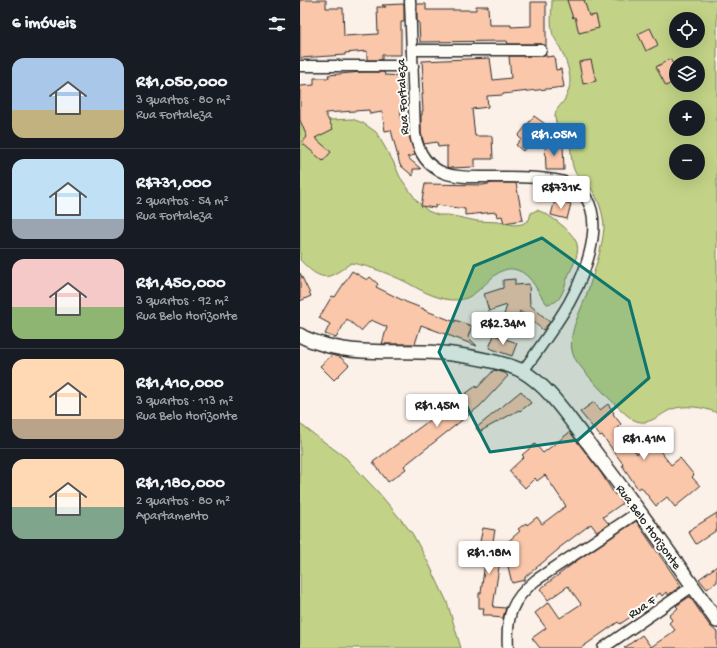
<!DOCTYPE html>
<html lang="pt">
<head>
<meta charset="utf-8">
<style>
	body { margin:0; font-family:"Gochi Hand",sans-serif; background:#242831; color:#f1f3f6; height:100vh; display:flex; flex-direction:column; font-size:15px; white-space:nowrap }
	* { box-sizing:border-box; margin:0 }
	p { font-size:13px; color:#9ea1a6 }
	.icon { flex:none; width:22px; height:22px; fill:none; stroke:currentColor; stroke-width:2; stroke-linecap:round; stroke-linejoin:round }
	.map { position:relative; flex:1; overflow:hidden }
	.panel { display:flex; flex-direction:column; background:#171b24; width:300px }
	.panel>* { flex:none }
	.tools { position:absolute; left:369px; top:12px; display:grid; gap:8px }
	.tools a { display:grid; place-items:center; width:36px; height:36px; border-radius:50%; background:#171b24; box-shadow:0 4px 16px #0002; font-size:20px }
	.price { position:absolute; translate:-50% -34px; padding:0 9px; border-radius:4px; background:#fff; color:#222; font-size:13px; line-height:26px; filter:drop-shadow(0 1px 2px #0008) }
	.price::after { content:''; position:absolute; left:50%; top:24px; width:12px; height:9px; margin-left:-6px; background:inherit; clip-path:polygon(0 0,100% 0,50% 100%) }
	.price.selected { background:#1f6fb2; color:#fff }
	ul { padding:0; list-style:none }
	li { display:flex; align-items:center; gap:12px; height:100px; padding:0 12px }
	li+li { border-top:1px solid #363941 }
	li span { display:grid; place-items:center; flex:none; width:112px; height:80px; border-radius:12px; color:#555 }
	li>.icon { margin-inline-start:auto }
	span .icon { width:48px; height:48px; fill:#fffc; stroke-width:1 }
	li b { font-size:17px }
	h2 { display:flex; justify-content:space-between; align-items:center; height:48px; padding:0 12px; font-size:17px }
	main { display:flex; flex:1; min-height:0 }
	.map>svg:first-child { display:block }
	.green { fill:#c2d286; stroke:#767e58; fill-rule:evenodd }
	.building { fill:#fac7aa; stroke:#2b2b2b }
	.lines { fill:none; stroke-linecap:round; stroke-linejoin:round }
	.minor-casing { stroke:#2b2b2b; stroke-width:13 }
	.tertiary-casing { stroke:#2b2b2b; stroke-width:16 }
	.minor { stroke:#fdfcf7; stroke-width:10 }
	.tertiary { stroke:#fdfcf7; stroke-width:13 }
	.marked { fill:#0f766e; fill-opacity:0.2; stroke:#0f766e; stroke-width:3; stroke-linejoin:round }
	.labels { text-anchor:middle; stroke-width:4; stroke-linejoin:round; paint-order:stroke }
	.street-label { font-size:13px; fill:#2b2b2b; stroke:#fdfcf7 }
</style>
</head>
<body>
<main>
<section class="panel">
<h2>6 imóveis<svg class="icon" aria-label="filters" viewBox="0 0 24 24"><path d="M4 7h16M4 17h16"/><circle cx="9" cy="7" r="2"/><circle cx="15" cy="17" r="2"/></svg></h2>
<ul>
<li><span style="background:linear-gradient(#a9c7e8 65%,#c2b280 0)"><svg class="icon" aria-label="home" viewBox="0 0 24 24"><path d="M3 11l9-7 9 7M6 9v11h12V9"/></svg></span><div><b>R$1,050,000</b><p>3 quartos · 80 m²</p><p>Rua Fortaleza</p></div></li>
<li><span style="background:linear-gradient(#bfe0f5 75%,#9aa5b1 0)"><svg class="icon" aria-label="home" viewBox="0 0 24 24"><path d="M3 11l9-7 9 7M6 9v11h12V9"/></svg></span><div><b>R$731,000</b><p>2 quartos · 54 m²</p><p>Rua Fortaleza</p></div></li>
<li><span style="background:linear-gradient(#f6c9c9 60%,#8fb573 0)"><svg class="icon" aria-label="home" viewBox="0 0 24 24"><path d="M3 11l9-7 9 7M6 9v11h12V9"/></svg></span><div><b>R$1,450,000</b><p>3 quartos · 92 m²</p><p>Rua Belo Horizonte</p></div></li>
<li><span style="background:linear-gradient(#ffd9b3 75%,#b9a48a 0)"><svg class="icon" aria-label="home" viewBox="0 0 24 24"><path d="M3 11l9-7 9 7M6 9v11h12V9"/></svg></span><div><b>R$1,410,000</b><p>3 quartos · 113 m²</p><p>Rua Belo Horizonte</p></div></li>
<li><span style="background:linear-gradient(#ffd9b3 60%,#7fa58c 0)"><svg class="icon" aria-label="home" viewBox="0 0 24 24"><path d="M3 11l9-7 9 7M6 9v11h12V9"/></svg></span><div><b>R$1,180,000</b><p>2 quartos · 80 m²</p><p>Apartamento</p></div></li>
</ul>
</section>
<div class="map">
<svg width="417" height="648" viewBox="0 0 417 648">
	<rect width="100%" height="100%" fill="#fcf1e8"/>
	<filter id="ink" filterUnits="userSpaceOnUse"><feTurbulence type="fractalNoise" baseFrequency=".025" numOctaves="2"/><feDisplacementMap in="SourceGraphic" scale="8" xChannelSelector="R" yChannelSelector="G"/><feConvolveMatrix kernelMatrix="1 2 1 2 8 2 1 2 1" color-interpolation-filters="sRGB"/></filter>
	<g filter="url(#ink)">
		<g class="green">
			<path d="M252,0H417V413C405,407 383,404 370,410C359,415 348,427 334,420C322,414 280,369 274,357C265,336 281,312 287,293C294,272 302,250 304,228C304,215 298,196 289,186C285,182 279,179 276,174C269,162 273,148 268,139C265,133 258,129 256,122C252,111 260,107 265,99C268,93 270,87 270,81C270,69 264,55 258,44C256,40 252,35 252,30C250,21 252,10 252,0ZM376,19H398V41H376ZM376,63H398V85H376ZM376,107H398V129H376ZM376,151H398V173H376Z"/>
			<path d="M0,116L30,120L52,119L63,123L76,132L93,161L100,177L117,201L128,211L138,215H148L177,221L199,222L215,225L222,224L229,220L231,213L237,210C249,214 273,231 277,244C280,256 271,268 267,279C265,285 264,291 260,297C257,302 253,303 247,304C237,293 233,275 217,270C194,262 182,299 158,300C139,301 122,291 106,282C89,274 70,266 51,263C45,267 39,272 32,275C20,281 8,268 0,260Z"/>
			<polygon points="0,424 46,458 79,493 112,533 129,564 147,602 161,648 0,648"/>
		</g>
		<g class="building">
			<polygon points="0,0 26,0 26,8 43,8 44,36 78,34 77,7 86,7 82,5 104,4 104,22 101,22 101,55 82,55 82,60 67,60 67,51 45,53 45,55 0,58"/>
			<polygon points="267,0 284,0 289,16 296,15 299,28 279,33 275,17 273,18"/>
			<polygon points="231,2 246,2 246,46 241,44 208,44 207,41 120,42 119,22 117,22 117,4 126,4 126,10 176,10 176,6 188,6 189,25 211,25 211,27 231,26"/>
			<polygon points="350,28 358,45 346,51 338,34"/>
			<polygon points="246,54 246,57 254,56 256,70 261,69 264,87 203,94 203,95 187,96 188,107 172,109 175,136 192,136 193,159 175,159 175,167 150,168 147,167 147,146 138,147 137,142 124,144 121,133 121,115 122,115 122,111 123,111 122,94 123,94 122,77 123,77 122,61 190,58 193,80 211,78 209,56 241,56"/>
			<polygon points="370,59 376,69 376,80 366,86 356,67"/>
			<polygon points="291,60 296,81 283,84 279,62"/>
			<polygon points="84,72 85,75 103,76 105,92 100,93 101,119 108,118 109,135 115,155 107,157 121,169 113,169 113,176 100,165 91,130 85,131 82,112 70,114 69,110 25,113 33,129 15,138 31,152 23,161 2,143 7,137 0,120 0,86 14,85 14,78 29,78 28,75 62,72"/>
			<polygon points="234,116 248,126 232,146 229,144 223,151 216,145 221,139 218,136"/>
			<polygon points="245,144 263,144 264,170 246,170"/>
			<polygon points="193,183 216,183 223,220 204,223 202,216 197,217 196,212 165,215 165,209 136,205 135,208 121,206 125,184 183,185"/>
			<polygon points="255,200 271,204 267,219 251,215"/>
			<polygon points="52,271 67,280 70,277 78,284 76,287 106,302 124,309 124,310 155,322 155,320 172,326 168,337 177,346 121,325 115,344 82,344 87,327 71,320 61,331 47,319 36,338 25,334 30,324 19,318 32,296 35,297"/>
			<polygon points="0,273 11,296 0,301"/>
			<polygon points="215,279 215,285 229,284 230,305 250,322 243,330 220,311 216,323 203,318 207,305 189,311 184,294 203,288 203,280"/>
			<polygon points="194,335 217,343 212,356 189,348"/>
			<polygon points="32,355 40,357 49,365 34,380 20,366"/>
			<polygon points="194,370 205,373 208,376 180,406 104,466 106,469 88,482 73,462 176,386 177,388"/>
			<polygon points="221,391 231,403 220,411 219,410 179,432 176,428"/>
			<polygon points="294,402 300,410 308,404 314,413 313,414 321,424 317,428 319,431 317,432 330,449 332,447 337,454 353,442 371,465 380,458 394,475 392,477 400,486 375,507 367,497 356,506 341,487 338,489 322,465 323,464 302,435 300,436 280,412"/>
			<polygon points="270,432 301,473 315,495 316,494 323,503 303,517 309,524 297,532 291,524 259,548 259,549 225,577 225,580 212,583 203,546 220,531 218,529 226,523 227,525 237,517 242,524 266,506 245,475 237,481 235,478 225,488 209,471 224,457 222,455 235,444 243,453"/>
			<polygon points="417,513 417,530 396,544 388,531"/>
			<polygon points="336,521 381,586 368,595 366,592 362,596 360,593 343,605 344,606 329,618 320,624 318,622 281,648 240,648 232,638 246,628 235,613 249,602 260,618 281,604 268,586 248,600 240,589 279,559"/>
			<polygon points="183,528 195,530 190,557 202,547 193,607 206,608 203,618 192,617 192,615 183,615 184,608 179,608 179,593 181,593 185,562 177,555"/>
			<polygon points="417,566 417,582 407,589 399,579"/>
			<polygon points="389,597 390,597 410,626 417,632 417,648 324,648 342,635 351,647 370,634 375,630 369,623 372,620 369,616 378,608 376,606"/>
		</g>
		<g class="lines">
			<g class="minor-casing">
				<g id="minor">
					<path d="M110,0L115,134C118,151 126,166 144,173C158,178 174,177 189,177C211,177 234,176 255,180C318,190 289,268 269,303C255,327 239,349 223,371"/>
					<polyline points="112,50 241,50"/>
					<polyline points="0,66 113,66"/>
					<path d="M208,648C206,617 211,600 236,580L340,511"/>
					<polyline points="303,648 393,586"/>
				</g>
			</g>
			<g class="tertiary-casing">
				<path id="tertiary" d="M0,335C7,340 16,342 25,345C68,357 109,348 152,354C168,356 208,363 222,371C250,387 269,419 289,444C333,502 376,561 417,621"/>
			</g>
			<use href="#minor" class="minor"/>
			<use href="#tertiary" class="tertiary"/>
		</g>
	</g>
	<path class="marked" d="M242,238L329,301L349,378L278,440L190,452L139,352L174,266Z"/>
	<g class="labels">
		<g class="street-label">
			<text transform="translate(101 97) rotate(-93)" y="5">Rua Fortaleza</text>
			<text transform="translate(350 526) rotate(54)" y="5">Rua Belo Horizonte</text>
			<text transform="translate(341 606) rotate(-34)" y="5">Rua F</text>
		</g>
	</g>
</svg>
<div class="tools">
<a><svg class="icon" aria-label="locate" viewBox="0 0 24 24"><circle cx="12" cy="12" r="6"/><path d="M12 2v4M12 18v4M2 12h4M18 12h4"/></svg></a>
<a><svg class="icon" aria-label="layers" viewBox="0 0 24 24"><path d="M12 4l9 5-9 5-9-5zM3 14l9 5 9-5"/></svg></a>
<a>+</a>
<a>−</a>
</div>
<b class="price selected" style="left:254px;top:157px">R$1.05M</b>
<b class="price" style="left:261px;top:210px">R$731K</b>
<b class="price" style="left:203px;top:346px">R$2.34M</b>
<b class="price" style="left:137px;top:428px">R$1.45M</b>
<b class="price" style="left:344px;top:461px">R$1.41M</b>
<b class="price" style="left:189px;top:575px">R$1.18M</b>
</div>
</main>
</body>
</html>
